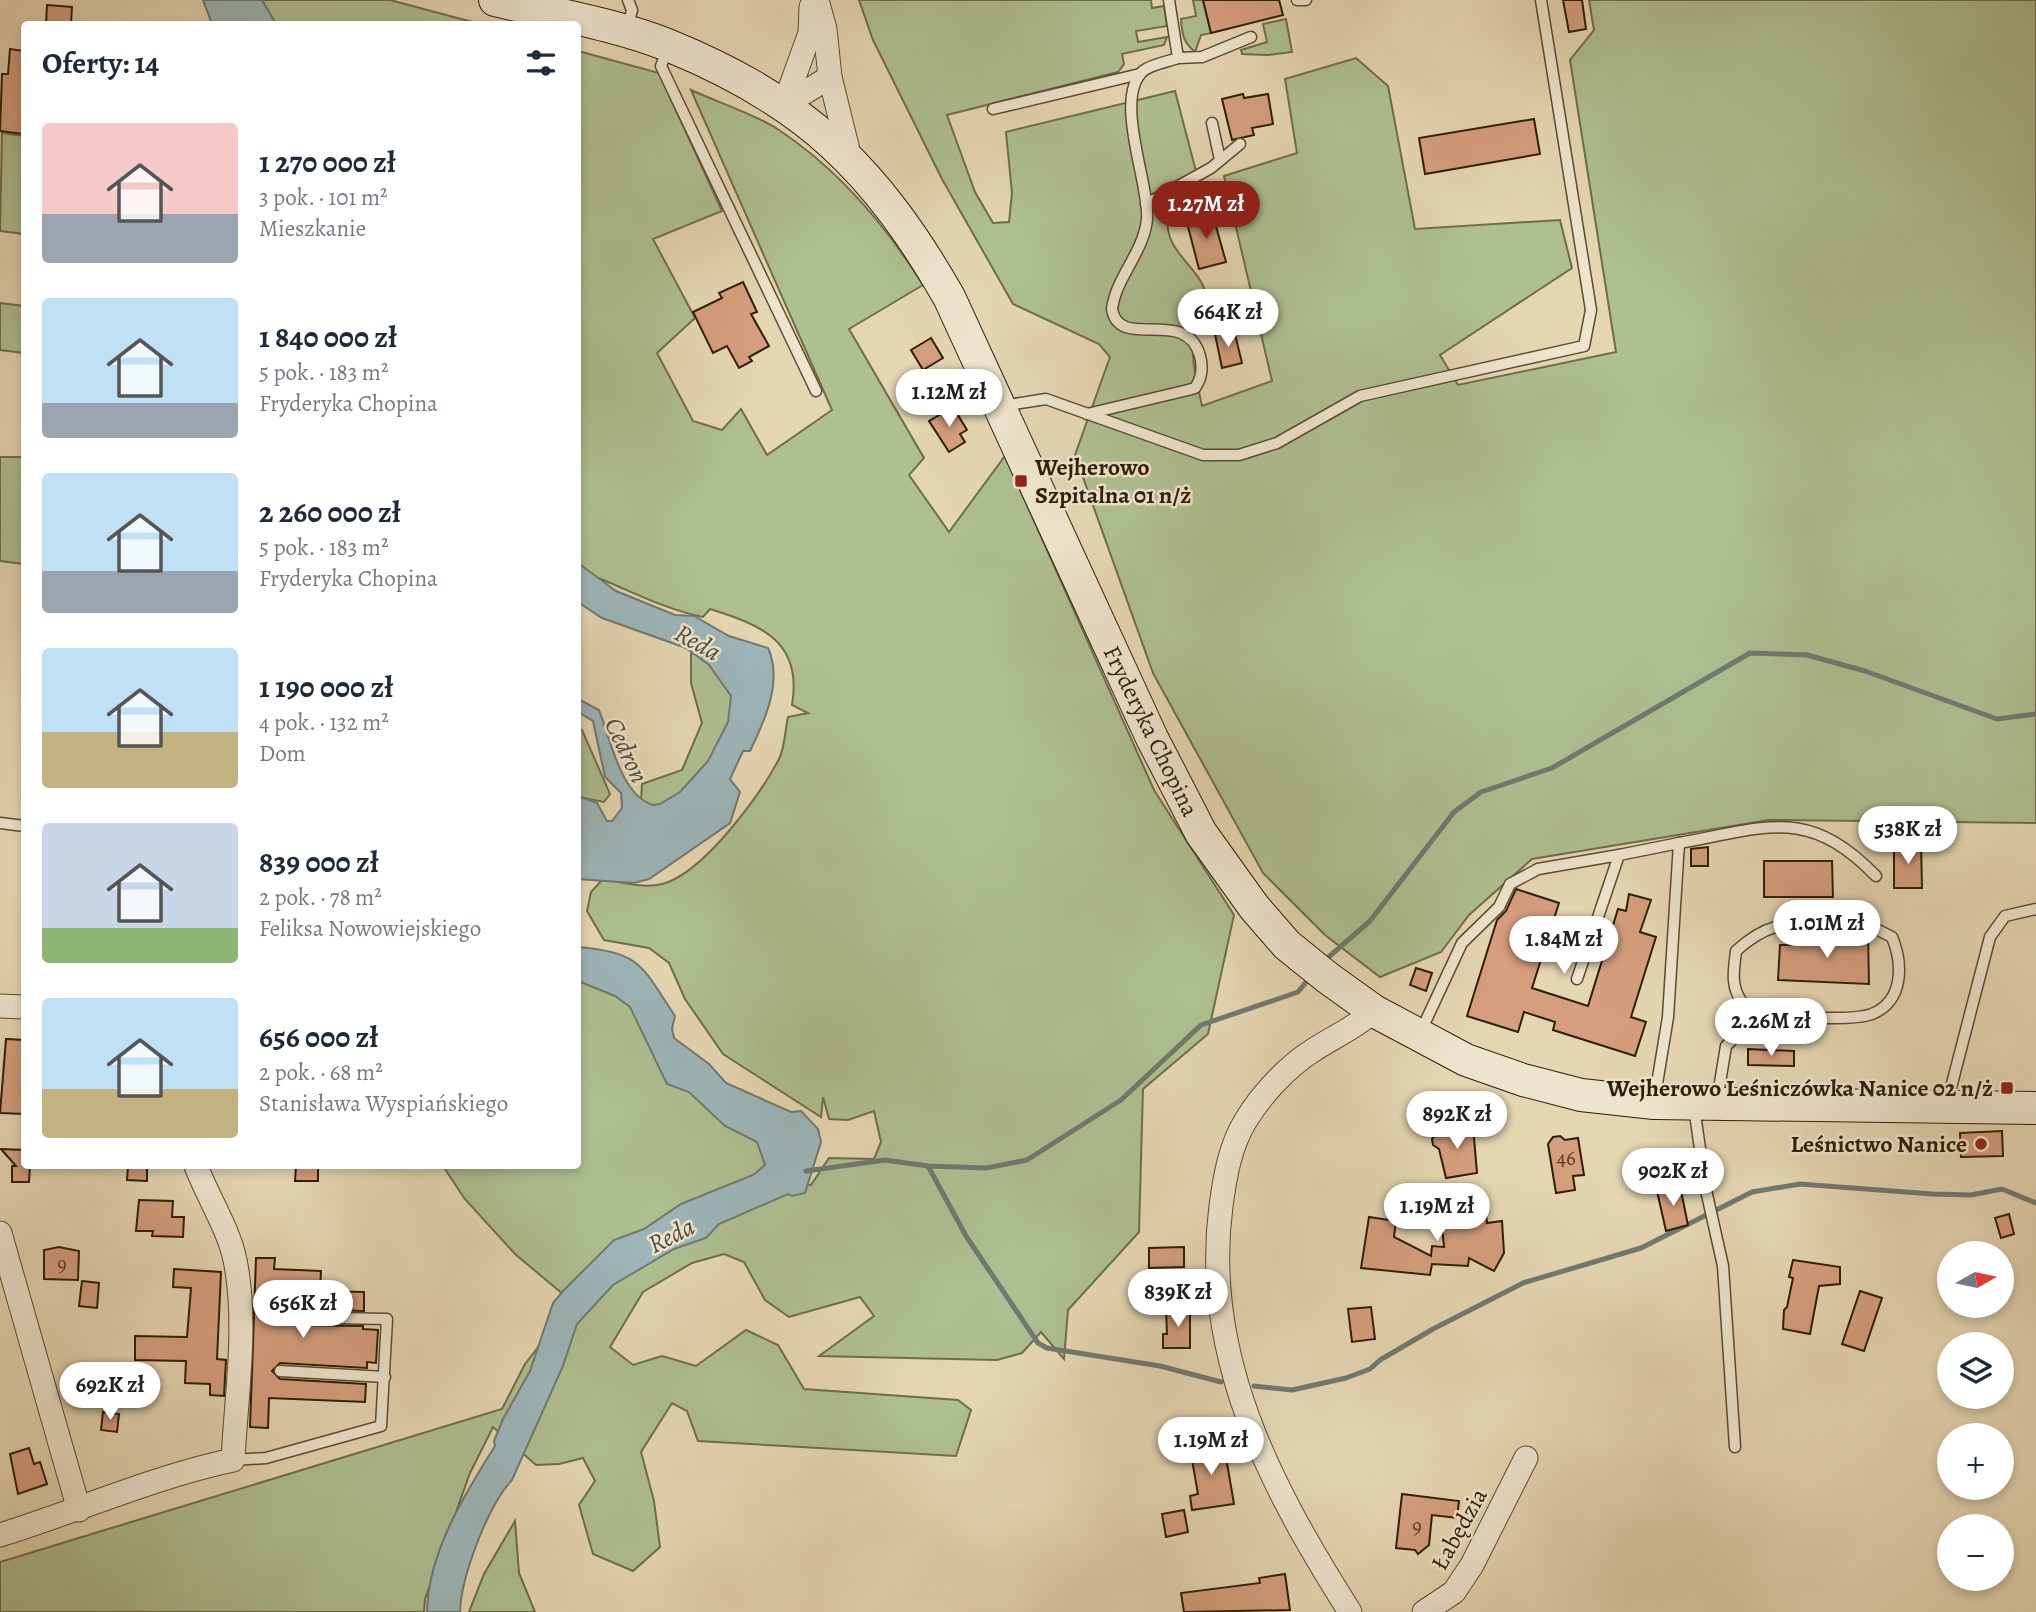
<!DOCTYPE html>
<html lang="pl">
<head>
<meta charset="utf-8">
<style>
	body { margin:0; font-family:Alegreya,serif; background:#f6f6f7; color:#1f2937; height:100vh; display:flex; flex-direction:column; font-size:26px; white-space:nowrap }
	* { box-sizing:border-box; margin:0 }
	p { font-size:23px; color:#747a83 }
	.icon { flex:none; width:38px; height:38px; fill:none; stroke:currentColor; stroke-width:2; stroke-linecap:round; stroke-linejoin:round }
	.map { position:relative; flex:1; overflow:hidden }
	.sheet { position:absolute; left:21px; top:21px; width:560px; height:1148px; display:flex; flex-direction:column; background:#fff; border-radius:7px; box-shadow:0 4px 10px #0003 }
	.sheet>* { flex:none }
	.needle { width:46px; rotate:81deg }
	.tools { position:absolute; left:1937px; top:1241px; display:grid; gap:14px }
	.tools a { display:grid; place-items:center; width:77px; height:77px; border-radius:50%; background:#fff; box-shadow:0 4px 10px #0003; font-size:35px }
	.price { position:absolute; translate:-50% -60px; padding:0 16px; border-radius:24px; background:#fff; color:#222; font-size:23px; line-height:46px; filter:drop-shadow(0 2px 4px #0008) }
	.price::after { content:''; position:absolute; left:50%; top:42px; width:21px; height:16px; margin-left:-10px; background:inherit; clip-path:polygon(0 0,100% 0,50% 100%) }
	.price.selected { background:#8f2418; color:#fff }
	ul { padding:0; list-style:none }
	li { display:flex; align-items:center; gap:21px; height:175px; padding:0 21px }
	li span { display:grid; place-items:center; flex:none; width:196px; height:140px; border-radius:7px; color:#555 }
	li>.icon { margin-inline-start:auto }
	span .icon { width:84px; height:84px; fill:#fffc; stroke-width:1 }
	li b { font-size:30px }
	h2 { display:flex; justify-content:space-between; align-items:center; height:84px; padding:0 21px; font-size:30px }
	.map>svg:first-child { display:block }
	.green { fill:#aebf91; stroke:#6e6e4b; stroke-width:2 }
	.water { fill:#9cb6b9; stroke:#707971; stroke-width:2 }
	.lines { fill:none; stroke-linecap:round; stroke-linejoin:round }
	.stream { stroke:#707971; stroke-width:5 }
	.building { fill:#d59e7d; stroke:#2d1d05; stroke-width:2 }
	.lane-casing { stroke:#5b4b30; stroke-width:13 }
	.street-casing { stroke:#5b4b30; stroke-width:25 }
	.secondary-casing { stroke:#2d1d05; stroke-width:34 }
	.lane { stroke:#eee4cd; stroke-width:10 }
	.street { stroke:#eee4cd; stroke-width:23 }
	.secondary { stroke:#eee4cd; stroke-width:32 }
	.poi-dot { fill:#8f2418; stroke:#eee4cd; stroke-width:2.5 }
	.labels { text-anchor:middle; stroke-width:5; stroke-linejoin:round; paint-order:stroke }
	.number-label { font-size:21px; fill:#573d23 }
	.poi-label { font-size:24px; font-weight:bold; fill:#2d1d05; stroke:#eee4cd; text-anchor:end }
	.street-label { font-size:24px; fill:#2d1d05; stroke:#eee4cd }
	.water-label { font-size:26px; font-style:italic; fill:#4e4b3b; stroke:#eee4cd }
</style>
</head>
<body>
<div class="map">
<svg width="2036" height="1612" viewBox="0 0 2036 1612">
	<rect width="100%" height="100%" fill="#e5d6b2"/>
	<filter id="stains"><feTurbulence type="fractalNoise" baseFrequency=".00286" numOctaves="4"/><feColorMatrix values="0 0 0 0 .2 0 0 0 0 .09 0 0 0 0 .02 0 0 0 .5 -.17"/></filter>
	<radialGradient id="worn" r=".72"><stop offset=".6" stop-color="#630" stop-opacity="0"/><stop offset="1" stop-color="#630" stop-opacity=".3"/></radialGradient>
	<g class="green">
		<polygon points="263,0 390,0 480,24 269,24"/>
		<path d="M859,0H1151L1152,8L1164,6L1167,26L1136,31L1138,42L1167,37L1164,45L1122,54L1124,64L1118,72L947,115L975,192L993,223L1009,222L1012,193L1006,132L1175,91L1199,183L1192,197L1171,204C1153,255 1209,264 1207,306C1206,318 1194,329 1193,341C1191,360 1198,387 1202,406L1272,381L1224,176L1297,153L1285,79L1356,58L1388,86L1415,229L1560,220L1572,268L1440,355L1458,385L1616,352L1570,60L1594,30L1589,0H2036V823L1769,820L1532,859L1469,915L1441,952L1380,977L1325,935L1263,873L1153,673L1075,455L1110,357L1099,344L1013,304L942,179L873,40Z"/>
		<path d="M1193,0H1203L1211,33L1201,35L1195,52C1183,42 1182,34 1181,19L1196,16Z"/>
		<polygon points="1286,19 1292,52 1267,55 1242,54 1241,50 1267,42 1263,24"/>
		<path d="M578,51L659,73L722,211L653,239L695,318L657,353L693,421L722,430L741,409L767,455L832,410L691,90C719,103 753,113 779,130C839,170 885,224 923,285L849,329L924,458L909,475L949,532L1005,456L1154,790L1234,915L1208,1034L1143,1089L1139,1232L1068,1310L1064,1359L1041,1332L1022,1353L997,1360L819,1356L874,1316L860,1297L789,1317L765,1300L744,1262L724,1254L692,1263L643,1292L610,1347L633,1365L662,1356L696,1366L746,1330L778,1345L804,1389L958,1400L971,1410L956,1456L698,1441L687,1411L672,1403L641,1452L654,1501L660,1547L633,1571L593,1554L579,1505L595,1481L583,1458L559,1464L536,1465L493,1427L470,1473L425,1599L424,1612H0V1562L502,1409L525,1364L560,1319L570,1300L515,1254L464,1198L443,1166H578V967L598,973L766,1138L781,1184L811,1185L829,1158L874,1159L881,1142L874,1111L848,1120L829,1119L823,1097L821,1117L723,1054L685,999L669,963L649,948L604,940L587,911L591,892L603,879C622,882 643,889 662,884C703,874 760,795 779,759C785,747 785,730 788,717L808,713L792,705C803,641 761,625 710,609L703,617C659,608 620,585 578,570Z"/>
		<polygon points="2,133 24,136 24,234 0,231"/>
		<polygon points="0,303 24,306 24,353 0,350"/>
		<polygon points="0,457 24,457 24,564 0,561"/>
		<polygon points="691,653 719,655 758,727 639,834 642,784 682,770 702,723 691,683"/>
		<polygon points="578,728 582,730 610,794 604,802 578,797"/>
		<polygon points="515,1521 519,1573 535,1612 469,1612 484,1574"/>
	</g>
	<g class="water">
		<polygon points="203,0 262,0 276,24 212,24"/>
		<path d="M578,563L616,591L675,615L694,616L729,636L768,648C783,681 765,720 750,751H743L730,779L740,792L730,823L649,879L634,883L578,879V796L597,803L607,821H612L622,808L621,793L605,777L593,721L578,712V699L599,710C610,737 620,795 653,805L660,804L680,792L708,761L728,722L731,696L709,665L686,648L602,618L578,602Z"/>
		<path d="M578,947C642,953 641,965 675,1016L672,1029L674,1038L709,1064L726,1083L791,1112L801,1111L818,1129L821,1142L805,1193L792,1196L788,1194L719,1224L706,1238L674,1249L613,1285L577,1324L563,1366L512,1480C488,1505 461,1577 460,1612H427C428,1553 464,1495 495,1446L494,1441L503,1419L530,1371L553,1303L563,1291L614,1240L644,1229L681,1204L753,1175L765,1165L757,1142L725,1126L689,1092L667,1084L630,1007L615,996L578,981Z"/>
	</g>
	<g class="lines">
		<g class="stream">
			<polyline points="1324,961 1370,921 1454,812 1481,792 1552,768 1750,653 1807,655 1865,671 1997,719 2036,714"/>
			<polyline points="928,1166 966,1236 1038,1343 1047,1348 1160,1366 1221,1382"/>
			<polyline points="806,1171 885,1160 928,1166 986,1168 1027,1160 1121,1100 1201,1025 1298,992 1311,976"/>
			<polyline points="1254,1386 1292,1390 1346,1378 1370,1369 1380,1360 1433,1329 1523,1283 1641,1248 1752,1192 1800,1184 1932,1194 1971,1195 2002,1189 2036,1203"/>
		</g>
	</g>
	<g class="building">
		<polygon points="1203,0 1279,0 1283,15 1211,33"/>
		<polygon points="1563,0 1582,0 1586,29 1569,32"/>
		<polygon points="47,5 72,7 71,24 46,24"/>
		<polygon points="10,49 24,51 23,134 0,131 2,74 8,74"/>
		<polygon points="1243,94 1244,98 1268,94 1273,124 1252,128 1254,135 1232,140 1222,99"/>
		<polygon points="1534,119 1540,154 1425,174 1419,138"/>
		<polygon points="1212,212 1226,262 1199,269 1186,219"/>
		<polygon points="743,282 757,312 751,314 769,346 749,357 752,361 739,368 727,346 713,353 693,312 722,298 719,293"/>
		<polygon points="1234,330 1242,363 1222,368 1215,334"/>
		<polygon points="931,338 943,358 923,370 911,350"/>
		<polygon points="953,407 967,430 960,434 965,442 949,452 929,421"/>
		<polygon points="1894,843 1921,843 1922,888 1894,888"/>
		<polygon points="1708,847 1708,866 1691,866 1691,849"/>
		<polygon points="1764,861 1832,861 1833,897 1764,897"/>
		<polygon points="1516,889 1559,903 1532,988 1588,1006 1618,909 1626,911 1629,894 1651,900 1640,932 1656,937 1631,1017 1646,1022 1635,1056 1553,1030 1555,1022 1524,1012 1518,1032 1467,1016 1497,920 1506,911"/>
		<polygon points="1830,931 1868,934 1869,984 1778,980 1780,945 1829,944"/>
		<polygon points="1416,968 1432,973 1426,991 1410,985"/>
		<polygon points="6,1039 24,1040 24,1114 0,1113"/>
		<polygon points="1748,1049 1794,1051 1794,1066 1748,1065"/>
		<polygon points="1473,1126 1477,1173 1446,1178 1439,1149 1433,1145 1432,1139 1439,1132"/>
		<polygon points="2002,1131 2003,1156 1961,1157 1960,1133"/>
		<polygon points="1560,1136 1565,1140 1578,1138 1584,1175 1573,1176 1575,1190 1556,1193 1548,1144 1553,1137"/>
		<polygon points="1,1149 24,1150 24,1166 30,1166 29,1182 12,1182 12,1166 16,1166"/>
		<polygon points="128,1166 147,1166 147,1181 127,1180"/>
		<polygon points="296,1166 318,1166 318,1181 295,1181"/>
		<polygon points="1680,1186 1688,1225 1666,1231 1657,1191"/>
		<polygon points="139,1200 173,1201 172,1217 184,1217 183,1237 152,1236 153,1231 136,1231"/>
		<polygon points="1485,1204 1487,1223 1502,1221 1504,1253 1494,1271 1469,1258 1468,1266 1432,1264 1430,1275 1361,1268 1369,1217 1396,1221 1394,1237 1431,1256 1432,1246 1444,1247 1440,1208"/>
		<polygon points="2009,1214 2014,1234 2001,1238 1995,1218"/>
		<polygon points="59,1247 79,1251 78,1280 44,1279 44,1250"/>
		<polygon points="1184,1247 1184,1267 1149,1268 1149,1248"/>
		<polygon points="256,1258 275,1258 274,1269 321,1271 320,1291 364,1292 364,1311 282,1309 276,1312 274,1318 282,1325 363,1326 363,1329 378,1330 376,1363 367,1362 367,1368 280,1363 272,1371 280,1379 366,1384 365,1402 269,1398 268,1428 250,1427"/>
		<polygon points="1793,1260 1840,1267 1840,1284 1819,1286 1810,1334 1783,1329 1784,1310 1787,1307 1793,1278 1789,1277"/>
		<polygon points="174,1269 221,1272 217,1359 226,1360 224,1396 210,1395 210,1384 185,1383 186,1361 135,1360 135,1336 187,1337 191,1288 173,1287"/>
		<polygon points="82,1281 99,1283 97,1308 79,1306"/>
		<polygon points="1860,1291 1882,1298 1864,1351 1842,1344"/>
		<polygon points="1371,1307 1375,1339 1352,1342 1348,1309"/>
		<polygon points="1166,1309 1190,1309 1190,1348 1163,1348 1163,1334 1167,1334"/>
		<polygon points="103,1412 119,1414 117,1432 101,1430"/>
		<polygon points="1223,1440 1234,1504 1192,1510 1190,1496 1198,1494 1190,1448"/>
		<polygon points="29,1448 34,1464 40,1462 47,1484 18,1494 10,1454"/>
		<polygon points="1402,1494 1459,1501 1457,1518 1432,1515 1429,1545 1418,1554 1415,1550 1396,1548"/>
		<polygon points="1184,1510 1188,1532 1166,1537 1162,1514"/>
		<polygon points="1285,1574 1290,1610 1184,1612 1181,1593 1260,1583 1259,1578"/>
	</g>
	<g class="lines">
		<g class="lane-casing">
			<g id="lane">
				<polyline points="1297,0 1306,0"/>
				<polyline points="627,29 632,10 628,0"/>
				<polyline points="668,48 661,66 816,391"/>
				<polyline points="1178,58 1202,57 1251,37"/>
				<polyline points="993,109 1140,74"/>
				<polyline points="1212,123 1220,160"/>
				<polyline points="1146,204 1211,168 1240,144"/>
				<polyline points="1002,406 1046,399 1203,455 1239,455 1277,443 1360,396 1584,346 1591,310 1541,0"/>
				<path d="M1087,414L1188,390L1195,388C1202,378 1203,367 1200,356C1186,305 1119,352 1112,309C1116,277 1144,252 1147,219C1150,185 1113,99 1143,71C1152,64 1167,62 1178,58L1169,0"/>
				<polyline points="0,823 24,826"/>
				<path d="M1679,843C1765,828 1807,805 1876,876"/>
				<path d="M1826,923L1868,925L1892,937C1903,964 1904,1001 1872,1014C1858,1019 1838,1018 1824,1018C1800,1019 1759,1024 1742,1002C1730,986 1734,969 1736,951C1768,922 1785,924 1826,923Z"/>
				<polyline points="1577,979 1619,855 1679,843 1668,1017 1654,1102"/>
				<polyline points="1421,1031 1462,943 1499,907 1510,884 1538,869 1619,855"/>
				<polyline points="1717,1101 1726,1046 1759,1014"/>
				<polyline points="1947,1103 1990,937 2005,916 2036,909"/>
				<polyline points="1694,1107 1706,1190 1723,1266 1735,1447"/>
				<polyline points="280,1371 385,1377"/>
				<polyline points="233,1460 266,1458 381,1426 387,1319 282,1317"/>
			</g>
		</g>
		<g class="street-casing">
			<g id="street">
				<polyline points="817,0 825,29 830,77 850,158"/>
				<polyline points="784,105 810,33 811,7"/>
				<polyline points="784,105 830,77"/>
				<polyline points="0,1006 24,1007"/>
				<polyline points="0,1233 79,1510"/>
				<path d="M0,1535C78,1511 153,1477 233,1460C236,1396 248,1324 235,1260C229,1230 207,1195 196,1166"/>
				<path d="M1350,1612C1272,1489 1201,1357 1221,1206C1225,1176 1230,1146 1246,1120C1261,1095 1287,1067 1312,1051C1333,1037 1355,1028 1374,1011"/>
				<polyline points="1424,1612 1454,1592 1472,1565 1526,1458"/>
			</g>
		</g>
		<g class="secondary-casing">
			<path id="secondary" d="M495,0C553,14 615,24 670,46C807,102 876,170 949,297L1152,738L1201,833L1254,907L1287,945L1328,978L1374,1011L1466,1060L1523,1080L1581,1095L1654,1103L2036,1108"/>
		</g>
		<use href="#lane" class="lane"/>
		<use href="#street" class="street"/>
		<use href="#secondary" class="secondary"/>
	</g>
	<g class="poi-dot">
		<rect x="1014" y="474" width="14" height="14" rx="3.5"/>
		<rect x="2000" y="1081" width="14" height="14" rx="3.5"/>
		<circle cx="1981" cy="1144" r="7"/>
	</g>
	<g class="labels">
		<g class="number-label">
			<text x="1566" y="1165">46</text>
			<text x="62" y="1271">9</text>
			<text x="1417" y="1533">9</text>
		</g>
		<g class="poi-label">
			<text x="1035" y="475" text-anchor="start">Wejherowo<tspan x="1035" dy="28">Szpitalna 01 n/ż</tspan></text>
			<text x="1993" y="1096">Wejherowo Leśniczówka Nanice 02 n/ż</text>
			<text x="1967" y="1152">Leśnictwo Nanice</text>
		</g>
		<g class="street-label">
			<text transform="translate(1151 731) rotate(64)" y="8">Fryderyka Chopina</text>
			<text transform="translate(1459 1529) rotate(-61)" y="8">Łabędzia</text>
		</g>
		<g class="water-label">
			<text transform="translate(698 642) rotate(29)" y="9">Reda</text>
			<text transform="translate(627 750) rotate(65)" y="9">Cedron</text>
			<text transform="translate(671 1235) rotate(-27)" y="9">Reda</text>
		</g>
	</g>
	<rect width="100%" height="100%" filter="url(#stains)"/>
	<rect width="100%" height="100%" fill="url(#worn)"/>
</svg>
<div class="tools">
<a><svg class="needle" viewBox="-14 -14 28 28"><path d="M0-13l5 13h-10z" fill="#e53935"/><path d="M0 13l5-13h-10z" fill="#747a83"/></svg></a>
<a><svg class="icon" aria-label="layers" viewBox="0 0 24 24"><path d="M12 4l9 5-9 5-9-5zM3 14l9 5 9-5"/></svg></a>
<a>+</a>
<a>−</a>
</div>
<b class="price selected" style="left:1206px;top:241px">1.27M zł</b>
<b class="price" style="left:1228px;top:349px">664K zł</b>
<b class="price" style="left:949px;top:429px">1.12M zł</b>
<b class="price" style="left:1908px;top:866px">538K zł</b>
<b class="price" style="left:1827px;top:960px">1.01M zł</b>
<b class="price" style="left:1564px;top:976px">1.84M zł</b>
<b class="price" style="left:1771px;top:1058px">2.26M zł</b>
<b class="price" style="left:1457px;top:1151px">892K zł</b>
<b class="price" style="left:1673px;top:1208px">902K zł</b>
<b class="price" style="left:1437px;top:1243px">1.19M zł</b>
<b class="price" style="left:1178px;top:1329px">839K zł</b>
<b class="price" style="left:303px;top:1340px">656K zł</b>
<b class="price" style="left:110px;top:1422px">692K zł</b>
<b class="price" style="left:1211px;top:1477px">1.19M zł</b>
<section class="sheet">
<h2>Oferty: 14<svg class="icon" aria-label="filters" viewBox="0 0 24 24"><path d="M4 7h16M4 17h16"/><circle cx="9" cy="7" r="2"/><circle cx="15" cy="17" r="2"/></svg></h2>
<ul>
<li><span style="background:linear-gradient(#f6c9c9 65%,#9aa5b1 0)"><svg class="icon" aria-label="home" viewBox="0 0 24 24"><path d="M3 11l9-7 9 7M6 9v11h12V9"/></svg></span><div><b>1 270 000 zł</b><p>3 pok. · 101 m²</p><p>Mieszkanie</p></div></li>
<li><span style="background:linear-gradient(#bfe0f5 75%,#9aa5b1 0)"><svg class="icon" aria-label="home" viewBox="0 0 24 24"><path d="M3 11l9-7 9 7M6 9v11h12V9"/></svg></span><div><b>1 840 000 zł</b><p>5 pok. · 183 m²</p><p>Fryderyka Chopina</p></div></li>
<li><span style="background:linear-gradient(#bfe0f5 70%,#9aa5b1 0)"><svg class="icon" aria-label="home" viewBox="0 0 24 24"><path d="M3 11l9-7 9 7M6 9v11h12V9"/></svg></span><div><b>2 260 000 zł</b><p>5 pok. · 183 m²</p><p>Fryderyka Chopina</p></div></li>
<li><span style="background:linear-gradient(#bfe0f5 60%,#c2b280 0)"><svg class="icon" aria-label="home" viewBox="0 0 24 24"><path d="M3 11l9-7 9 7M6 9v11h12V9"/></svg></span><div><b>1 190 000 zł</b><p>4 pok. · 132 m²</p><p>Dom</p></div></li>
<li><span style="background:linear-gradient(#c9d6e8 75%,#8fb573 0)"><svg class="icon" aria-label="home" viewBox="0 0 24 24"><path d="M3 11l9-7 9 7M6 9v11h12V9"/></svg></span><div><b>839 000 zł</b><p>2 pok. · 78 m²</p><p>Feliksa Nowowiejskiego</p></div></li>
<li><span style="background:linear-gradient(#bfe0f5 65%,#c2b280 0)"><svg class="icon" aria-label="home" viewBox="0 0 24 24"><path d="M3 11l9-7 9 7M6 9v11h12V9"/></svg></span><div><b>656 000 zł</b><p>2 pok. · 68 m²</p><p>Stanisława Wyspiańskiego</p></div></li>
</ul>
</section>
</div>
</body>
</html>
